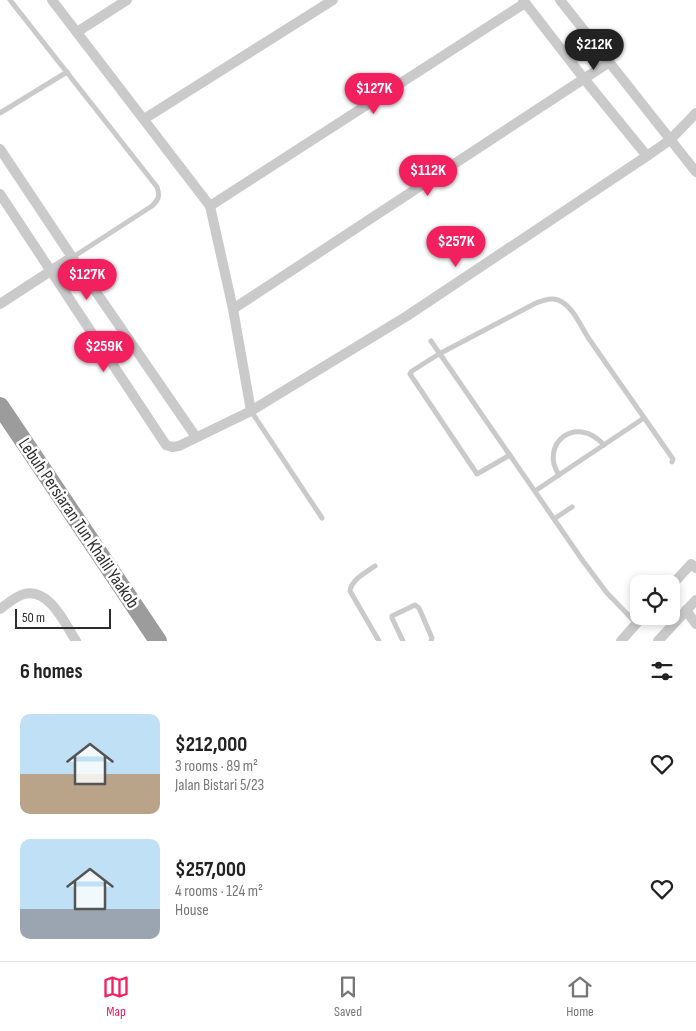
<!DOCTYPE html>
<html lang="en">
<head>
<meta charset="utf-8">
<style>
	body { margin:0; font-family:"Sofia Sans Condensed",sans-serif; background:#f2f2f2; color:#222; height:100vh; display:flex; flex-direction:column; font-size:19px; white-space:nowrap }
	* { box-sizing:border-box; margin:0 }
	p { font-size:16px; color:#767676 }
	.icon { flex:none; width:28px; height:28px; fill:none; stroke:currentColor; stroke-width:2; stroke-linecap:round; stroke-linejoin:round }
	.map { position:relative; height:641px; overflow:hidden }
	.side { display:flex; flex-direction:column; background:#fff; flex:1 }
	.side>* { flex:none }
	.buttons { position:absolute; left:630px; top:575px; display:grid; gap:10px }
	.buttons a { display:grid; place-items:center; width:50px; height:50px; border-radius:10px; background:#fff; box-shadow:0 2px 8px #0003; font-size:25px }
	.scale { position:absolute; left:15px; bottom:12px; width:96px; box-sizing:border-box; padding-left:5px; border:2px solid #2d2d2d; border-top:0; font-size:14px; line-height:18px; white-space:nowrap; color:#2d2d2d; -webkit-text-stroke:4px #fff; paint-order:stroke }
	.price { position:absolute; translate:-50% -42px; padding:0 11px; border-radius:18px; background:#f3205f; color:#fff; font-size:16px; line-height:32px; filter:drop-shadow(0 1px 2px #0008) }
	.price::after { content:''; position:absolute; left:50%; top:30px; width:15px; height:11px; margin-left:-8px; background:inherit; clip-path:polygon(0 0,100% 0,50% 100%) }
	.price.on { background:#222; color:#fff }
	ul { padding:0; list-style:none }
	li { display:flex; align-items:center; gap:15px; height:125px; padding:0 20px }
	li span { display:grid; place-items:center; flex:none; width:140px; height:100px; border-radius:10px; color:#555 }
	li>.icon { margin-inline-start:auto }
	span .icon { width:60px; height:60px; fill:#fffc; stroke-width:1 }
	li b { font-size:21px }
	h2 { display:flex; justify-content:space-between; align-items:center; height:60px; padding:0 20px; font-size:21px }
	.menu { display:flex; justify-content:space-around; align-items:center; height:70px; border-top:1px solid #e0e0e0; background:#fff; font-size:14px; color:#767676 }
	.menu a { display:grid; justify-items:center; gap:2px }
	.menu .on { color:#f3205f }
	.map>svg:first-child { display:block }
	.lines { fill:none; stroke-linecap:round; stroke-linejoin:round }
	.service { stroke:#cacaca; stroke-width:5 }
	.minor { stroke:#cacaca; stroke-width:10 }
	.trunk { stroke:#9c9c9c; stroke-width:18 }
	.labels { text-anchor:middle; stroke-width:5; stroke-linejoin:round; paint-order:stroke }
	.street-label { font-size:18px; fill:#2d2d2d; stroke:#fff }
</style>
</head>
<body>
<div class="map">
<svg width="696" height="641" viewBox="0 0 696 641">
	<rect width="100%" height="100%" fill="#fff"/>
	<g class="lines">
		<g class="service">
			<path d="M10,0L157,187C160,196 159,199 152,206L73,257"/>
			<polyline points="0,113 67,72"/>
			<polyline points="431,341 583,561 607,593 636,623"/>
			<polyline points="251,411 322,518"/>
			<path d="M510,455L477,474L410,374L412,371L439,354L536,303C545,300 554,296 562,302C574,309 581,327 589,339C617,379 645,419 673,459L672,462"/>
			<path d="M559,475C539,445 575,413 604,445"/>
			<polyline points="535,491 644,418"/>
			<polyline points="554,519 572,507"/>
			<path d="M375,566C365,573 352,579 350,591L379,641"/>
			<polyline points="403,641 392,618 392,616 415,605 419,608 432,638 431,641"/>
		</g>
		<g class="minor">
			<polyline points="52,0 210,206 233,309 251,411"/>
			<polyline points="523,0 585,80 647,156"/>
			<polyline points="560,0 696,172"/>
			<polyline points="77,32 127,0"/>
			<polyline points="144,119 333,0"/>
			<polyline points="0,149 72,257 196,437"/>
			<polyline points="0,194 166,445 172,447 179,446 251,411 407,316 647,156 670,140 696,113"/>
			<polyline points="210,206 525,3"/>
			<polyline points="0,304 72,257"/>
			<polyline points="233,309 608,63"/>
			<polyline points="671,586 691,564 696,568"/>
			<path d="M0,609C7,604 16,596 24,594C50,588 65,624 76,641"/>
			<polyline points="686,610 696,624"/>
			<polyline points="621,641 643,616"/>
			<polyline points="658,641 696,600"/>
		</g>
		<polyline class="trunk" points="0,406 158,641"/>
	</g>
	<g class="labels">
		<g class="street-label">
			<text transform="translate(79 523) rotate(56)" y="6">Lebuh Persiaran Tun Khalil Yaakob</text>
		</g>
	</g>
</svg>
<div class="buttons">
<a><svg class="icon" aria-label="locate" viewBox="0 0 24 24"><circle cx="12" cy="12" r="6"/><path d="M12 2v4M12 18v4M2 12h4M18 12h4"/></svg></a>
</div>
<div class="scale">50 m</div>
<b class="price on" style="left:594px;top:71px">$212K</b>
<b class="price" style="left:374px;top:115px">$127K</b>
<b class="price" style="left:428px;top:197px">$112K</b>
<b class="price" style="left:456px;top:268px">$257K</b>
<b class="price" style="left:87px;top:301px">$127K</b>
<b class="price" style="left:104px;top:373px">$259K</b>
</div>
<section class="side">
<h2>6 homes<svg class="icon" aria-label="filters" viewBox="0 0 24 24"><path d="M4 7h16M4 17h16"/><circle cx="9" cy="7" r="2"/><circle cx="15" cy="17" r="2"/></svg></h2>
<ul>
<li><span style="background:linear-gradient(#bfe0f5 60%,#b9a48a 0)"><svg class="icon" aria-label="home" viewBox="0 0 24 24"><path d="M3 11l9-7 9 7M6 9v11h12V9"/></svg></span><div><b>$212,000</b><p>3 rooms · 89 m²</p><p>Jalan Bistari 5/23</p></div><svg class="icon" aria-label="heart" viewBox="0 0 24 24"><path d="M12 20l-8-8c-3-5 5-10 8-4 3-6 11-1 8 4z"/></svg></li>
<li><span style="background:linear-gradient(#bfe0f5 70%,#9aa5b1 0)"><svg class="icon" aria-label="home" viewBox="0 0 24 24"><path d="M3 11l9-7 9 7M6 9v11h12V9"/></svg></span><div><b>$257,000</b><p>4 rooms · 124 m²</p><p>House</p></div><svg class="icon" aria-label="heart" viewBox="0 0 24 24"><path d="M12 20l-8-8c-3-5 5-10 8-4 3-6 11-1 8 4z"/></svg></li>
</ul>
</section>
<nav class="menu">
<a class="on"><svg class="icon" aria-label="map" viewBox="0 0 24 24"><path d="M3 6l6-2 6 2 6-2v14l-6 2-6-2-6 2zM9 4v14M15 6v14"/></svg>Map</a>
<a><svg class="icon" aria-label="saved" viewBox="0 0 24 24"><path d="M7 4h10v16l-5-4-5 4z"/></svg>Saved</a>
<a><svg class="icon" aria-label="home" viewBox="0 0 24 24"><path d="M3 11l9-7 9 7M6 9v11h12V9"/></svg>Home</a>
</nav>
</body>
</html>
